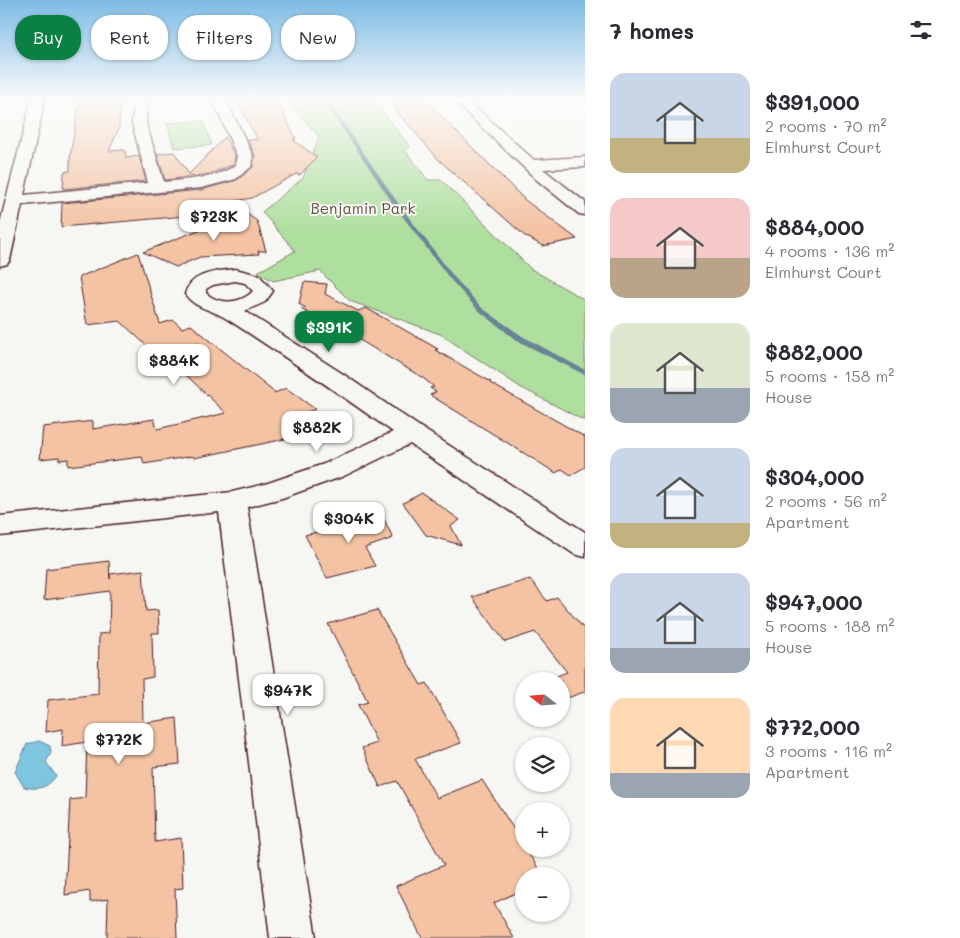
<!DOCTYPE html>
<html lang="en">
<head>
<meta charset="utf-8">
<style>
	body { margin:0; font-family:Mali,sans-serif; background:#f2f2f3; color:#2b2b33; height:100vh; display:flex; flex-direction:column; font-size:19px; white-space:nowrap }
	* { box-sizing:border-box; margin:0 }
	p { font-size:16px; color:#7c7c81 }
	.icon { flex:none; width:28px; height:28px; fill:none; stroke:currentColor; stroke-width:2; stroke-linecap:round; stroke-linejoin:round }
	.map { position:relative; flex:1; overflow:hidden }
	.drawer { display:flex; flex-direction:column; background:#fff; width:375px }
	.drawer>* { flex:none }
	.banner { position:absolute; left:15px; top:15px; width:475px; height:45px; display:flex; gap:10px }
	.needle { width:32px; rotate:287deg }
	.tools { position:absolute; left:515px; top:672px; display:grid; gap:10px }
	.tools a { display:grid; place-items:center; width:55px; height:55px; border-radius:50%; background:#fff; box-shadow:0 1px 4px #0004; font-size:25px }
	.price { position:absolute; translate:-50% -42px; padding:0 11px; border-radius:10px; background:#fff; color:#222; font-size:16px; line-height:32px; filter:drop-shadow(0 1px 2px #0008) }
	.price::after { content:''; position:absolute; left:50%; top:30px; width:15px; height:11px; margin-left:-8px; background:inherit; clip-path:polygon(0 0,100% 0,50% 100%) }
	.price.on { background:#0b8043; color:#fff }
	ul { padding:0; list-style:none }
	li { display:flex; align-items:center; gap:15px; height:125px; padding:0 25px }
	li span { display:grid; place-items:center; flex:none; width:140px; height:100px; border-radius:15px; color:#555 }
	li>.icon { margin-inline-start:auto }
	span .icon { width:60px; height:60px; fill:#fffc; stroke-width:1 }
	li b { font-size:21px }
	h2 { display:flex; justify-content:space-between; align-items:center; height:60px; padding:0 25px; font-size:21px }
	.chip { padding:0 18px; border-radius:20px; background:#fff; box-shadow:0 1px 4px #0004; font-size:18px; line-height:45px }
	.chip.on { background:#0b8043; color:#fff }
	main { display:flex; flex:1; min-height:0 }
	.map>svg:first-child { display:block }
	.green { fill:#afdf9f; stroke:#7c7f65 }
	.water { fill:#7ec6df; stroke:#698397 }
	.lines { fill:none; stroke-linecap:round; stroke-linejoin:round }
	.stream { fill:#698397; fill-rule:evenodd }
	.building { fill:#f3c3a3; stroke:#4a1f2b }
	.minor-casing { stroke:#4a1f2b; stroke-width:3 }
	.minor { fill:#f6f6f2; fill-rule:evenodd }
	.labels { text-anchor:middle; stroke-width:4; stroke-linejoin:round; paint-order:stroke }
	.far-park-label { font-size:15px; fill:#634f48; stroke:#f6f6f2 }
</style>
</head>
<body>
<main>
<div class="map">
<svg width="585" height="938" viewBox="0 0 585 938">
	<rect width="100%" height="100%" fill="#f6f6f2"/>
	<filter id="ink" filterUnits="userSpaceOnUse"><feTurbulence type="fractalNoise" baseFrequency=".02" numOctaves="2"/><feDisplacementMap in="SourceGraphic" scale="10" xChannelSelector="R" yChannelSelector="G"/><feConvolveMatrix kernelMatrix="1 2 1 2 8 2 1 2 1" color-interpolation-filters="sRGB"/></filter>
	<g filter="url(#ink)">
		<g class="green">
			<polygon points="285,98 373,98 410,147 405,150 428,180 441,180 531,269 585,300 585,421 520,387 440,334 350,301 320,271 273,281 258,272 295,251 262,212 303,178 319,137"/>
			<polygon points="203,121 212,145 174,148 167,123"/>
		</g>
		<path class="water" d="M39,741L50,746L51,753L46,762L56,776C47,788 39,790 24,787L15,772L27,744Z"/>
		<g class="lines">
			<polygon class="stream" points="322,98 326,98 398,203 454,277 482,308 522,336 585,370 585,375 516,340 478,310 450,279 394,205"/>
		</g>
		<g class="building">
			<polygon points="80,98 120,100 119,128 109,151 125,150 126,158 139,156 146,181 63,189 64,172 70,171 70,157"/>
			<polygon points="235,98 268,98 271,102 278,102 296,139 293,140 317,157 300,175 296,174 252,198 230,202 243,211 61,227 62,203 201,190 237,180 253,167 255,155 247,139 258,140"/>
			<polygon points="385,98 423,98 525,200 577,239 543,246 525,236 440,161"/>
			<polygon points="225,137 235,156 234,164 210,174 165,180 157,154 174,152 189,174"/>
			<polygon points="244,212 257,221 266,251 258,251 259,254 200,257 176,267 143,252"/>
			<polygon points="138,253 160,324 173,320 182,328 191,325 275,393 286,388 315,409 305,413 313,418 305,422 312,426 285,439 194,458 193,456 144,464 142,457 68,466 68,459 59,460 59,457 40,459 43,427 93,421 93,429 154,419 157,429 226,413 186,375 174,371 120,321 87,325 79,277"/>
			<polygon points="304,282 327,284 325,294 358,311 366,308 438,349 435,350 491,382 490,383 585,437 585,467 571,475 562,469 556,473 430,395 436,392 430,388 434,387 423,378 348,333 346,334 301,309 306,308 299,304"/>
			<polygon points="422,493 460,520 451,526 461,545 426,535 403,503"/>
			<polygon points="378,507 393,538 365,548 375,566 327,578 305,535 344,525"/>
			<polygon points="109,561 110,579 110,574 143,570 146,611 158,610 159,633 152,633 153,677 142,679 143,723 177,718 180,764 153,767 155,842 181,838 183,888 175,889 177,938 107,938 108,899 90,902 90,891 65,895 70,800 85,798 87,742 62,746 63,729 46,732 48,700 98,694 99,634 109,633 110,591 44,600 46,569"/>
			<polygon points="530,579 547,601 557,597 585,630 585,694 584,692 567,698 561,690 561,681 554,681 552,678 567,672 535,632 505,642 472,597"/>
			<polygon points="377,610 421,685 427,683 461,743 415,759 437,798 482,780 524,845 524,849 526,849 543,876 524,876 524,889 494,903 514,938 422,938 396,886 444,865 397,781 380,787 362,748 377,743 358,705 368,702 328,624"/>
		</g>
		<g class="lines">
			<g class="minor-casing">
				<g id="minor">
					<path d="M32,98H45L24,195L148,183L132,123L135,98H147L146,123L164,182C189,179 215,179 236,165L237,156L212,98H225L253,156L251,167L236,179L201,188L22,205L10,260L7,264L0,266V223Z"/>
					<polygon points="451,98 465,98 534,160 585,157 585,167 543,169 585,202 585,215 579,214 537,180"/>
					<path d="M235,269L259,275L273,291L265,302L245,311L343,374L420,427L585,532V557L574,554L410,444L344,476L282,498L247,507L316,938H270L219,512L0,536V516L232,492L265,484L324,464L393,432C338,393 283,355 227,319C212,309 195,309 185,294C191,272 216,272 235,269ZM235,281L245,283L253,291C241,304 219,305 206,293V289L213,285Z"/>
				</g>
			</g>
			<use href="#minor" class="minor"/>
		</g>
	</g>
	<linearGradient id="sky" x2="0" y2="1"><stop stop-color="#7dbbe4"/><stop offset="0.43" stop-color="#fbfbf9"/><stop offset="1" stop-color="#fbfbf9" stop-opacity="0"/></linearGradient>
	<rect width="585" height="230" fill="url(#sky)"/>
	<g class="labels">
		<g class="far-park-label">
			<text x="363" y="214">Benjamin Park</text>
		</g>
	</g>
</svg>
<div class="tools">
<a><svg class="needle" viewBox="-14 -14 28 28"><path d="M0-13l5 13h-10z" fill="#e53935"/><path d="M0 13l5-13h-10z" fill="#7c7c81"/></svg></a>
<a><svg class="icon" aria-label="layers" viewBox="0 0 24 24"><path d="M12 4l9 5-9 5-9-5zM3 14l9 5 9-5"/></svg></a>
<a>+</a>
<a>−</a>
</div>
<b class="price" style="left:214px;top:242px">$723K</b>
<b class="price on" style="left:329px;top:353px">$391K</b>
<b class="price" style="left:174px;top:386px">$884K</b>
<b class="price" style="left:317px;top:453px">$882K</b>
<b class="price" style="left:349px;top:544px">$304K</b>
<b class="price" style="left:288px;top:716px">$947K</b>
<b class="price" style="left:119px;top:765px">$772K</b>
<div class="banner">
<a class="chip on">Buy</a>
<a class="chip">Rent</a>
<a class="chip">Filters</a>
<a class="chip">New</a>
</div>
</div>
<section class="drawer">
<h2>7 homes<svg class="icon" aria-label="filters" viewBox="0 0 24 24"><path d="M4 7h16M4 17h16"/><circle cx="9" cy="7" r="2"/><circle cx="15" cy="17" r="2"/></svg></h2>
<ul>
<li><span style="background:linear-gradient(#c9d6e8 65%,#c2b280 0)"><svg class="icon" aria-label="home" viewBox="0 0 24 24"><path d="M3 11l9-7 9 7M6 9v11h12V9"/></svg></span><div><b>$391,000</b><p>2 rooms · 70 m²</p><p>Elmhurst Court</p></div></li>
<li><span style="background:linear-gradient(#f6c9c9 60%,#b9a48a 0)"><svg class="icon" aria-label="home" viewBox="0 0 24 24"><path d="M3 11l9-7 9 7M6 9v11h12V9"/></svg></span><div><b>$884,000</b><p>4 rooms · 136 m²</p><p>Elmhurst Court</p></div></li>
<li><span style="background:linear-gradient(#dfe7d0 65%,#9aa5b1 0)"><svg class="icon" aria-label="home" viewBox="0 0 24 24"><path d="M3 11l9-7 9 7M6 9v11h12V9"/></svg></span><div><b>$882,000</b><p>5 rooms · 158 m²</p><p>House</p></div></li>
<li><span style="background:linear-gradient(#c9d6e8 75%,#c2b280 0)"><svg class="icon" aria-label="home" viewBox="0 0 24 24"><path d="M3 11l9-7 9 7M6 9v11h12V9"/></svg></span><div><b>$304,000</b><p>2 rooms · 56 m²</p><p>Apartment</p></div></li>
<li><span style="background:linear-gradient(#c9d6e8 75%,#9aa5b1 0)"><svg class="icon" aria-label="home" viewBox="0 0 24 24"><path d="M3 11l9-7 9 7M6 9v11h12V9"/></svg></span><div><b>$947,000</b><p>5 rooms · 188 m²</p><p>House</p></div></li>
<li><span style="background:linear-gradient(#ffd9b3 75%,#9aa5b1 0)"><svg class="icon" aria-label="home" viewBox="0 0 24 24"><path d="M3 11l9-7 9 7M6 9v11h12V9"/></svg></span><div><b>$772,000</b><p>3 rooms · 116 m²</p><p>Apartment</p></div></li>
</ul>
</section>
</main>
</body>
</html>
